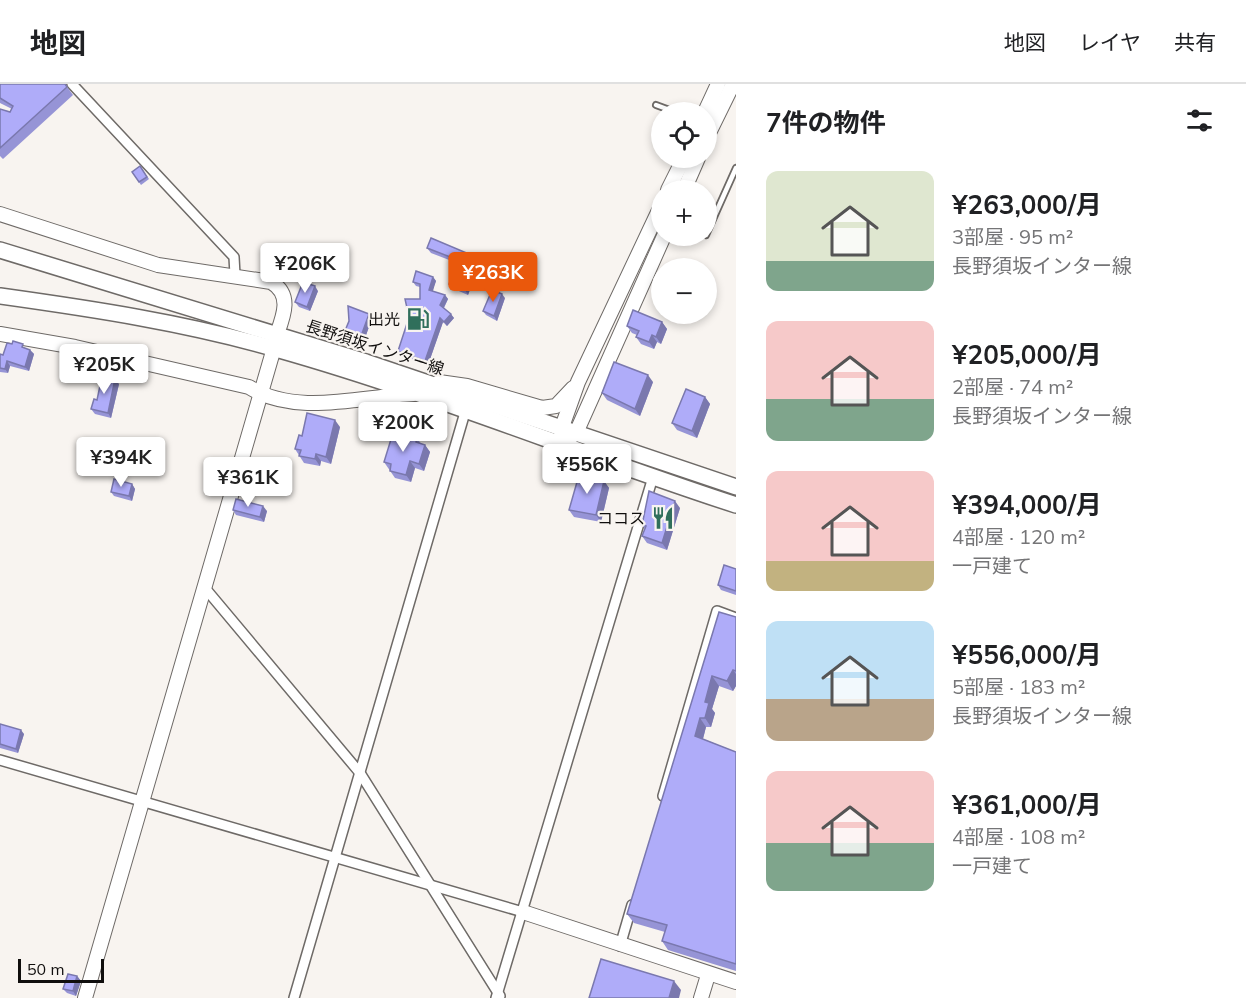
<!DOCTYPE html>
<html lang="ja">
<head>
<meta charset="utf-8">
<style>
	body { margin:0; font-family:Mulish,"Noto Sans JP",sans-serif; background:#f2f2f2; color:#202124; height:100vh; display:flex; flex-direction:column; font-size:22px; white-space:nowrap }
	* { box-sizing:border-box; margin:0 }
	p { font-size:20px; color:#757577 }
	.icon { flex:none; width:33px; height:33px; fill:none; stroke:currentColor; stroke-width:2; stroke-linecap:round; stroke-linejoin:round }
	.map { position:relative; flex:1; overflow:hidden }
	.side { display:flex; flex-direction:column; background:#fff; width:510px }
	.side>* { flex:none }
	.tools { position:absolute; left:651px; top:18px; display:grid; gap:12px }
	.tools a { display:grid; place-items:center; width:66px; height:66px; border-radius:50%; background:#fff; box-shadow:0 3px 9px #0003; font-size:30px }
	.scale { position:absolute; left:18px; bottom:15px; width:86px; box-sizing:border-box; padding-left:6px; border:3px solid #100e0d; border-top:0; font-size:16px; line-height:21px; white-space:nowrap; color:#100e0d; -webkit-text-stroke:4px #f8f4f0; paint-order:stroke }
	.price { position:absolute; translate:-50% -51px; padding:0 14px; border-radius:6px; background:#fff; color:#222; font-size:20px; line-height:39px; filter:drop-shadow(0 2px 3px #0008) }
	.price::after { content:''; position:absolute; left:50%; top:36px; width:18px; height:14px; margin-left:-9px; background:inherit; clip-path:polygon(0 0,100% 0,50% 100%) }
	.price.selected { background:#ea580c; color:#fff }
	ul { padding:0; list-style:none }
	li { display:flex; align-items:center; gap:18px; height:150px; padding:0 30px }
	li span { display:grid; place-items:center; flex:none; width:168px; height:120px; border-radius:12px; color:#555 }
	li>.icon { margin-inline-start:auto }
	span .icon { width:72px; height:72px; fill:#fffc; stroke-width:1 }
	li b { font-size:26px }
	h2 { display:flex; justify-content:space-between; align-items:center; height:72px; padding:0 30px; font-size:26px }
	header { display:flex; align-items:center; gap:36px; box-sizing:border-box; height:84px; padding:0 30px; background:#fff; border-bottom:2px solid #e0e0e0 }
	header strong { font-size:28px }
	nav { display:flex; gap:33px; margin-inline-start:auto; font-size:21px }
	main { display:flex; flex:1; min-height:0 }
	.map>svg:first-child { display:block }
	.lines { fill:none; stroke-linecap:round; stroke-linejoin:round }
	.lane-casing { stroke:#6e6a67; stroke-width:8 }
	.street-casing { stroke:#6e6a67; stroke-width:12 }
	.secondary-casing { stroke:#6e6a67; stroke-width:16 }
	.primary-casing { stroke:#6e6a67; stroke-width:18 }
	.lane { stroke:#fff; stroke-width:4.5 }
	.street { stroke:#fff; stroke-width:9 }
	.secondary { stroke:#fff; stroke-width:14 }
	.primary { stroke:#fff; stroke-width:15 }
	.wall { fill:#9694d6 }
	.shaded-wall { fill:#7a78ae }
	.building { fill:#afacf9; stroke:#7a78ae; stroke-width:1.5 }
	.labels { text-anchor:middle; stroke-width:4.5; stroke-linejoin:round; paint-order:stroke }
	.poi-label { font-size:16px; fill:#100e0d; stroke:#f8f4f0; text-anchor:end }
	.street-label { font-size:16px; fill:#100e0d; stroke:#f8f4f0 }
</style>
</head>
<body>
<header>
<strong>地図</strong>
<nav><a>地図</a><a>レイヤ</a><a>共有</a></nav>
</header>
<main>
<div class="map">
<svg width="736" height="914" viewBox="0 0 736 914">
	<rect width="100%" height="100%" fill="#f8f4f0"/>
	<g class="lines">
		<g class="lane-casing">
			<g id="lane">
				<polyline points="656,21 675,28"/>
				<polyline points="706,151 736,84"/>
			</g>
		</g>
		<g class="street-casing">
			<g id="street">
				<polyline points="72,0 234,173 235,191"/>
				<polyline points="205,504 360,689 500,912"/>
				<polyline points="0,676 523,828"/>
				<polyline points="663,712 717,527 736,534"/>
				<polyline points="620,862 632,821"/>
				<polyline points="294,914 466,325"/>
				<polyline points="496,914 653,393"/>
			</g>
		</g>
		<g class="secondary-casing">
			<g id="secondary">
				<polyline points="705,28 718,0"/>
				<polyline points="706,55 733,0"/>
				<polyline points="668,106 684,74"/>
				<polyline points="684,106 698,74"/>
				<path d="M0,130L158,181L271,198C292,210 284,231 277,250"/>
				<path d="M0,250L75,263L249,303C297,333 362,312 414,310"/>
				<polyline points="439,298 467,302 542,324 556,322 573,304"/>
				<polyline points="561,353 562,343 578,298 662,120"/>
				<polyline points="567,356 576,349 664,152"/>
				<polyline points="523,828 736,898"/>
				<polyline points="85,914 274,264"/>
				<polyline points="701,914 708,891"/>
			</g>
		</g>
		<g class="primary-casing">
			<g id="primary">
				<polyline points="0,166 366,278 736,403"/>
				<path d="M0,212C93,225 186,239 276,265C432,309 582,371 736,421"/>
			</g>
		</g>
		<use href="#lane" class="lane"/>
		<use href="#street" class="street"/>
		<use href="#secondary" class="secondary"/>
		<use href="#primary" class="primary"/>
	</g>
	<g class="wall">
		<polygon points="0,0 65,0 73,11 3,75 0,72 0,25 10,28 12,25 0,19"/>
		<polygon points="140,82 149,95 141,101 132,88"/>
		<polygon points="427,164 499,185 495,194 477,186 468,211 452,204 449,200 457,179 431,169"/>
		<polygon points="433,193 436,197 432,207 445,211 448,215 444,224 454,234 447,242 443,238 428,281 401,271 398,267 411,228 409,228 407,224 420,215 420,203 416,202 413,198"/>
		<polygon points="318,207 310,227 299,223 295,218"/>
		<polygon points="505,214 497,237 486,231 483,227"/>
		<polygon points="369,230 372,234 363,260 347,254 344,249"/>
		<polygon points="662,238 667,245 661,260 657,258 654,265 641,260 636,253 637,251 632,249 627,242"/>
		<polygon points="26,265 30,266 34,270 29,287 10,282 8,289 0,288 0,270 3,271"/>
		<polygon points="653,298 640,332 607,316 602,309"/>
		<polygon points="119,300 111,334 95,330 91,325"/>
		<polygon points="705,313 710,320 697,354 677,346 672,339"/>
		<polygon points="340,343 331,380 321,377 320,382 304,379 295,365 302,352"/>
		<polygon points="397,354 417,354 421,360 425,361 430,368 424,387 415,384 411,398 395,394 384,378"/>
		<polygon points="604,397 609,404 601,438 574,433 569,426"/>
		<polygon points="132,400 135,405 132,417 114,412 111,408"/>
		<polygon points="680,424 667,466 647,459 642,452 645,445 642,441"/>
		<polygon points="233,426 267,427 264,438 236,431"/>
		<polygon points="736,485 736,511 721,506 718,501"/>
		<polygon points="719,528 736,533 736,602 733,607 719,602 712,625 715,629 711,643 706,643 703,655 736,668 736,887 668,866 662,857 665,848 634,839 627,830"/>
		<polygon points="0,640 24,650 18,669 0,664"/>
		<polygon points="77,892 81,897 76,912 67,909 63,905"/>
	</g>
	<g class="shaded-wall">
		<polygon points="495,181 499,185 495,194 492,189"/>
		<polygon points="474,182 477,186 468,211 465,206"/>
		<polygon points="433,193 436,197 432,210 429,206"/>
		<polygon points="315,202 318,207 310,227 307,223"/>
		<polygon points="502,210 505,214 497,237 494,232"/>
		<polygon points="445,211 448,215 443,225 440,221"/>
		<polygon points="369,230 372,234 363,260 360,255"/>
		<polygon points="451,230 454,234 447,242 444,238"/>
		<polygon points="440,234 443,238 428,281 425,277"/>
		<polygon points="662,238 667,245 661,260 656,253"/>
		<polygon points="652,251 657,258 654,265 649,258"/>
		<polygon points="30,266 34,270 29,287 25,283"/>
		<polygon points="7,277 10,282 8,289 5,285"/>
		<polygon points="648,291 653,298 640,332 635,325"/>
		<polygon points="115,295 119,300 111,334 108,329"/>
		<polygon points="705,313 710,320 697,354 692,347"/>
		<polygon points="335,336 340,343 331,380 326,373"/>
		<polygon points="425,361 430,368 424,387 419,380"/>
		<polygon points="316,370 321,377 320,382 315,375"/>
		<polygon points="410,377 415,384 411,398 406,391"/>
		<polygon points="604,397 609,404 601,438 596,431"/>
		<polygon points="132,400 135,405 132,417 129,412"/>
		<polygon points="675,417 680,424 667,466 662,459"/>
		<polygon points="263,422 267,427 264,438 260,433"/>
		<polygon points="733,586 736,590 736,602 733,607 727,597"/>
		<polygon points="712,592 719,602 712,625 715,629 711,643 705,634 705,618"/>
		<polygon points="700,634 706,643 701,662 695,652"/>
		<polygon points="21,646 24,650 18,669 16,665"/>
		<polygon points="77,892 81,897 76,912 73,907"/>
		<polygon points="674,897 681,906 679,914 669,914"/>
	</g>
	<g class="building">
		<polygon points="0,0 65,0 67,3 0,64 0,25 10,28 13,22 0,14"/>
		<polygon points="140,82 147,93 139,98 132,88"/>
		<polygon points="431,154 495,181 492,189 474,182 465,206 449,200 458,176 427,164"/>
		<polygon points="416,187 433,193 429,206 445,211 440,221 451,230 444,238 440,234 425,277 398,267 412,224 407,224 405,215 420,215 420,200 413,198"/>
		<polygon points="303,198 315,202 307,223 295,218"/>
		<polygon points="492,206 502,210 494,232 483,227"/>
		<polygon points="348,222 369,230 360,255 344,249 349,237"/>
		<polygon points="633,226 662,238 656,253 652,251 649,258 636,253 639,247 627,242"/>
		<polygon points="13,257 23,260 22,263 30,266 25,283 7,277 5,285 0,284 0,270 3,271 7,259 12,260"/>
		<polygon points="614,278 648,291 635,325 602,309"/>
		<polygon points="102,292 115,295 108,329 91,325 94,315 97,316"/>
		<polygon points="686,305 705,313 692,347 672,339"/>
		<polygon points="307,329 335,336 326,373 316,370 315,375 299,372 301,366 295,365 299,351 302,352"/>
		<polygon points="398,349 417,354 416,358 425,361 419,380 410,377 406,391 390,387 391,380 384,378 392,352 397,354"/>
		<polygon points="579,391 604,397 596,431 569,426"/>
		<polygon points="114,395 132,400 129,412 111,408"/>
		<polygon points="649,407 675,417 662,459 642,452 646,442 642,441"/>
		<polygon points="236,415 263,422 260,433 233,426"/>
		<polygon points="724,481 736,485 736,507 718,501"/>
		<polygon points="719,528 736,533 736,587 733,586 727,597 712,592 705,618 709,619 705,634 700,634 695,652 736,668 736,880 662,857 667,841 627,830"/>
		<polygon points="0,640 21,646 16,665 0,660"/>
		<polygon points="601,875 674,897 669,914 589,914"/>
		<polygon points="68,890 77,892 73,907 63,905"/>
	</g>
	<defs>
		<g id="fuel-bare" transform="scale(1.8)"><path d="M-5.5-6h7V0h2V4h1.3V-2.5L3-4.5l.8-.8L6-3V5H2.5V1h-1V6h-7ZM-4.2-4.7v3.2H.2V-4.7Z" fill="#306f5b" stroke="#f8f4f0" stroke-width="2.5" paint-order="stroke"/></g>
		<g id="restaurant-bare" transform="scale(1.8)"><path d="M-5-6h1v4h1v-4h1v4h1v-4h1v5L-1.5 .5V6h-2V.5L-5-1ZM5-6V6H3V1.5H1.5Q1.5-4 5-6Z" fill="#306f5b" stroke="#f8f4f0" stroke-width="2.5" paint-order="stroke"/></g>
	</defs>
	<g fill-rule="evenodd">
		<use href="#fuel-bare" x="418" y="235"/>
		<use href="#restaurant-bare" x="663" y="434"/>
	</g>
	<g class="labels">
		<g class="poi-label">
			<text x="400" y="241">出光</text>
			<text x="645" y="440">ココス</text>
		</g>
		<g class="street-label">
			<text transform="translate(375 263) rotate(18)" y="6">長野須坂インター線</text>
		</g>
	</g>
</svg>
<div class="tools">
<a><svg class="icon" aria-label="locate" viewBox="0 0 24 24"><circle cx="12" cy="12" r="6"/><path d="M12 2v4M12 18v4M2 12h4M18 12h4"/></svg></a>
<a>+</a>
<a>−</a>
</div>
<div class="scale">50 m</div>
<b class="price" style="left:305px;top:210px">¥206K</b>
<b class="price selected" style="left:493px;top:219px">¥263K</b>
<b class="price" style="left:104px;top:311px">¥205K</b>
<b class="price" style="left:403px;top:369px">¥200K</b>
<b class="price" style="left:121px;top:404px">¥394K</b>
<b class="price" style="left:587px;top:411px">¥556K</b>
<b class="price" style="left:248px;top:424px">¥361K</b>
</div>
<section class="side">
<h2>7件の物件<svg class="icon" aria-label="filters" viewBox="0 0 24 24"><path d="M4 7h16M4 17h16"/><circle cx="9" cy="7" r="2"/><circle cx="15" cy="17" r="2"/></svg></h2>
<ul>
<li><span style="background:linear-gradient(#dfe7d0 75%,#7fa58c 0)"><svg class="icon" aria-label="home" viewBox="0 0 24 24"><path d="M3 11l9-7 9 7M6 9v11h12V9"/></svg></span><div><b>¥263,000/月</b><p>3部屋 · 95 m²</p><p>長野須坂インター線</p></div></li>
<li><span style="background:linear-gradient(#f6c9c9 65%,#7fa58c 0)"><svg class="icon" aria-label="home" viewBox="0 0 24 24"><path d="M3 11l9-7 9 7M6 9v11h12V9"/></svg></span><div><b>¥205,000/月</b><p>2部屋 · 74 m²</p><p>長野須坂インター線</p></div></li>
<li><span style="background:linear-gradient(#f6c9c9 75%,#c2b280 0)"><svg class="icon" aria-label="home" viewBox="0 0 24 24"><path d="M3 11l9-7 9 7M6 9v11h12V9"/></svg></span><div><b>¥394,000/月</b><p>4部屋 · 120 m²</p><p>一戸建て</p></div></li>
<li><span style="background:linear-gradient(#bfe0f5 65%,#b9a48a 0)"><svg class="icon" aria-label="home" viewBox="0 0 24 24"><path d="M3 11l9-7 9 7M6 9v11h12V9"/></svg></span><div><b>¥556,000/月</b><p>5部屋 · 183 m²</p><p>長野須坂インター線</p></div></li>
<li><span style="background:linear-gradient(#f6c9c9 60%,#7fa58c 0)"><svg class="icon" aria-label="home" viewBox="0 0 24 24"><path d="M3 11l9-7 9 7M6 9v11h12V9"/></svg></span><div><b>¥361,000/月</b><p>4部屋 · 108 m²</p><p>一戸建て</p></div></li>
</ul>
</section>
</main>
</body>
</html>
